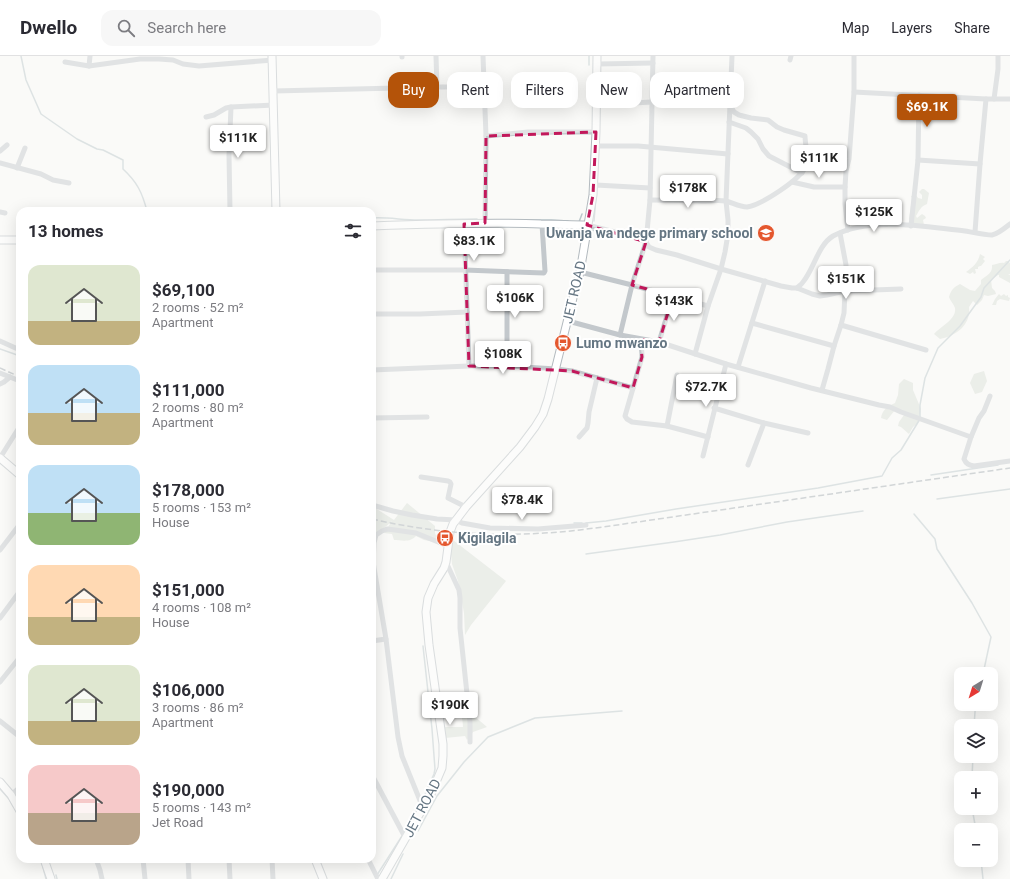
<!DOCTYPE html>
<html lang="en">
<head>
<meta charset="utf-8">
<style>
	body { margin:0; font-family:Roboto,sans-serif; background:#f7f7f7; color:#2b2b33; height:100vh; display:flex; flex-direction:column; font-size:15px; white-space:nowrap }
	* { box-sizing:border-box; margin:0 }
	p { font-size:13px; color:#7c7c81 }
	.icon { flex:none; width:22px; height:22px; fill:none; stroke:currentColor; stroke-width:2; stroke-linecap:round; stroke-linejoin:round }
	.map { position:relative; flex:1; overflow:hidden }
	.drawer { position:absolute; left:16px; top:151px; width:360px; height:656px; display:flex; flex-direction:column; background:#fff; border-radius:12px; box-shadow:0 4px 16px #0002 }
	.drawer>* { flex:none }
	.guide { position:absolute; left:388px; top:16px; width:380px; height:36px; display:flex; gap:8px }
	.needle { width:26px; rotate:218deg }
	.controls { position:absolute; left:954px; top:611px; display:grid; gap:8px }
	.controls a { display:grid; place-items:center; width:44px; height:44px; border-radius:8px; background:#fff; box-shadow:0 4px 16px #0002; font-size:20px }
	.price { position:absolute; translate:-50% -34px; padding:0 9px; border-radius:4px; background:#fff; color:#222; font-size:13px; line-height:26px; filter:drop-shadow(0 1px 2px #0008) }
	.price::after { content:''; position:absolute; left:50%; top:24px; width:12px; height:9px; margin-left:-6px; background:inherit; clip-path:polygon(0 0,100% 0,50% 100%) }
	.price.on { background:#b45309; color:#fff }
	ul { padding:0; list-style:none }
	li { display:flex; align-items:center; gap:12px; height:100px; padding:0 12px }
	li span { display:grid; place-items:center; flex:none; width:112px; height:80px; border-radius:12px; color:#555 }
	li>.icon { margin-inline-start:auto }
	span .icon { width:48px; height:48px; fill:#fffc; stroke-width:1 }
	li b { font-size:17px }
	h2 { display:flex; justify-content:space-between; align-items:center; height:48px; padding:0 12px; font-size:17px }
	.pill { padding:0 14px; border-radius:12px; background:#fff; box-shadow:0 4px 16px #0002; font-size:14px; line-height:36px }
	.pill.on { background:#b45309; color:#fff }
	header { display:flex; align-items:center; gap:24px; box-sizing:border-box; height:56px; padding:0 20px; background:#fff; border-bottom:1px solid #e1e1e2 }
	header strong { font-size:19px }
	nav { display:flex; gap:22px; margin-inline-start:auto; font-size:14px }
	.search { width:280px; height:36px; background:#f7f7f7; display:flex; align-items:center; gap:10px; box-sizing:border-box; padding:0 14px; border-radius:12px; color:#7c7c81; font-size:15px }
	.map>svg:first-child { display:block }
	.green { fill:#dadfd7 }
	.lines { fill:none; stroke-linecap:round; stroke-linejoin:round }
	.stream { stroke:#bbc7cb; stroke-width:1.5 }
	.secondary-casing { stroke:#b3babf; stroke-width:9 }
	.street { stroke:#c3c8cc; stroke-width:5 }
	.secondary { stroke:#fff; stroke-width:7 }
	.rail { stroke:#a2aab0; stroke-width:1.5; stroke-dasharray:6 3; stroke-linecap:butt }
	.marked { fill:none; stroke:#c2185b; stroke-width:3; stroke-dasharray:8 5; stroke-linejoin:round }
	.labels { text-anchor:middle; stroke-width:4; stroke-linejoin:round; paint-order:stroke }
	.poi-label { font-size:14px; font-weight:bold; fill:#657683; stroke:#fff; text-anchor:start }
	.street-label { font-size:14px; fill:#657683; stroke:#fff }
</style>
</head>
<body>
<header>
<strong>Dwello</strong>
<div class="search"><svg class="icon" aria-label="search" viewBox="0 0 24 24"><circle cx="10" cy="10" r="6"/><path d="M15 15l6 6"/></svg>Search here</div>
<nav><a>Map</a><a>Layers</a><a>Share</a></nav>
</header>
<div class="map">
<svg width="1010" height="823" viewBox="0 0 1010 823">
	<rect width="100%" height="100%" fill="#fafaf8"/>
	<g class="green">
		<path d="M922,133H924L929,137L927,148C921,150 919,155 916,160L917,162L922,158L925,160L926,162L923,164L924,169L916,171L909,163L912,142L911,140L916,139L918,142L922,143V139L919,136Z"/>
		<path d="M980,198L985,201L983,203L985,205L981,210H980L978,211V213H975L976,217L974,218L973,216L970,218L966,216C973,211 978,207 980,198Z"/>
		<path d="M1006,205H1008L1010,207V218H1008L1010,219V227L999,221V219H998L991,224L992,232L995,235L996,238L988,240L984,239L982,244L977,249L973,245L969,251C971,269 956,280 940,283L934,278C940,271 957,263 955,252C954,248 950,245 949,241C951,234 954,231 960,228L970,234L975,235L981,228V224C987,219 993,217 992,209C996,209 1000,206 1004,207Z"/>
		<polygon points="999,238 1001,240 1004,238 1006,240 1008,239 1008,241 1010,242 1009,245 1000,243 997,245 996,249 992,249 995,243"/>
		<polygon points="984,315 987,325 982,336 975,338 970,327 974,318"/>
		<path d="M904,323L913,327V334L921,353L918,367L913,371L909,378L901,371L898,370L899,366L904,359L895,354L887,364L881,362C882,354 888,350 895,347L898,339L899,328Z"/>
		<path d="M407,447L435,470V477L437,482L435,486L424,484L416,480C410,487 401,484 394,484L392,478L384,477L392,465L374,481H372V450L394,464Z"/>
		<polygon points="453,484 506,525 471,569 465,579 464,557 458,525 452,508 451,498"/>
		<path d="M460,648L487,671L473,676L467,684L465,680L445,682V671H463C463,663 460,656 460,648Z"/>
	</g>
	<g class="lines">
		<g class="stream">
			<path d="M21,0L26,24L41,58L77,83L97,93L103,94L123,104V113C137,126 142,136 147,155"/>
			<polyline points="589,9 589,0"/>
			<path d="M372,162C387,161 403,164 418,164C438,164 457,163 477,163"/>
			<polyline points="487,164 551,164 568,165"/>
			<polyline points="594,165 596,140"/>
			<polyline points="579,166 582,158"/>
			<polyline points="571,174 585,174"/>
			<polyline points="589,174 601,175"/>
			<polyline points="0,293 20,300"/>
			<polyline points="931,419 998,409"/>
			<polyline points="937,443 1010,433"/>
			<polyline points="914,458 935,483 937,493 972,547 991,581 983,618"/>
			<polyline points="574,467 582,467"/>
			<polyline points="586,467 606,465 676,453 818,432 882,420 892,402 901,394 920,363 920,349 925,322 938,292 960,270 981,241 984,232 1010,204"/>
			<polyline points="586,498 674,486 720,479 787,466 863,455"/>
			<polyline points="423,590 432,673 435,713 434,718 423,743"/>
			<polyline points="974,670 975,656 976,648"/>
			<polyline points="972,722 973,700"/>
			<polyline points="0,733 9,743 13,750"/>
			<polyline points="972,752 976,774"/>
			<polyline points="17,757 20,761"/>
			<polyline points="405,774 420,748"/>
			<polyline points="418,775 437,740 464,706 488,681 535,662 622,655"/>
			<polyline points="41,803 46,823"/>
			<polyline points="981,804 983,823"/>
			<polyline points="56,819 57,823"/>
			<polyline points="377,819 402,780"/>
			<polyline points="391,823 403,798"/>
		</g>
		<g class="secondary-casing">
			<g id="secondary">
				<polyline points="272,0 276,155"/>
				<path d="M372,170C428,168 485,166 541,168C557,168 572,169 587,169"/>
				<polyline points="0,184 20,184"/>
				<polyline points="0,402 20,419"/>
				<polyline points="0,726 11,739 20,755"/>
				<polyline points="44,803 51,823"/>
				<polyline points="315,803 323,823"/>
				<polyline points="382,823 431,738 442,712 443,700 443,688 429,589 426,556 428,542 434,528 444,512 446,506 450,476 453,468 466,451 520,391 535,371 543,358 548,343 573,242 580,216 593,139 596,76 597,0"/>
			</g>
		</g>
		<g class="street">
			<polyline points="436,0 437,31"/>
			<polyline points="483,0 486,80 485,167"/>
			<polyline points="402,1 402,0"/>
			<polyline points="790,4 791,0"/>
			<polyline points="65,6 89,10 140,3 159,3 173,4 183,8 199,10 273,4"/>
			<polyline points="597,8 653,7"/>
			<polyline points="89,10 90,0"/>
			<polyline points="274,35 437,31 484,31"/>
			<polyline points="854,36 986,43 1010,43"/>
			<polyline points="994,43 998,13 998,0"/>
			<path d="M596,49L652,46L729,47L734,56L739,59L751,62L768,64L777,71L784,74L805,80C805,88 809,104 806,110C800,124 761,149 747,151C740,151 733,147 726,145C719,144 710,145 702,145C685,144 668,144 650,144"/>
			<polyline points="206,61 214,59 226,52 231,51 274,49"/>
			<polyline points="729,66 746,72 751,76 758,83 763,93 769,100 802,117"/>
			<polyline points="486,80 528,76 596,76"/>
			<polyline points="595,90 638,90 728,98"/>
			<polyline points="0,95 7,89"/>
			<polyline points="918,104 980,108"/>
			<polyline points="0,107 41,118 53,124 69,127"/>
			<polyline points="17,112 25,92"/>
			<polyline points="792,126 814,131 845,131"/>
			<polyline points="593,131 596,129 650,132"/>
			<polyline points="230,155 229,99 231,51"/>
			<polyline points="0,156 5,157"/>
			<polyline points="464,168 469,310"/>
			<polyline points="587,169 635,181 646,186 649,191 656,194 677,199 721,213 781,230 792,232 797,232 812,238 820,240 827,239 845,235 901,233"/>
			<polyline points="911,170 918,104 919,39"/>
			<polyline points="848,174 845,148 845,131 846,115 849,103 854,36 854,0"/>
			<polyline points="975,176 980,108 986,43"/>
			<polyline points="372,214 465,214 544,217 545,215 542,168"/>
			<polyline points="507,216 507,310"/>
			<polyline points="580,216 632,229 708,250"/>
			<path d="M797,232C799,230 802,228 803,226C814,213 818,189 833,180C869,160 925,171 965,175C971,176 986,179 992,179C998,178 1005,172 1010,168"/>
			<polyline points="506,235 527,233"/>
			<polyline points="372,258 420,258 467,256"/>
			<polyline points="568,265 620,279 659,286 726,308 811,332 879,349 890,351 901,356 971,381"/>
			<polyline points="752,267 834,290"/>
			<polyline points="841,269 926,294"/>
			<polyline points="620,279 632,229 646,186 650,144 653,0"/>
			<path d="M634,282C641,287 642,292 642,301L625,360L627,363L632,366L667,370L708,381"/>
			<polyline points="0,285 20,294"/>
			<polyline points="659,286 673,240"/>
			<polyline points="695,298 708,250 721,213 725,196 728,178 728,164 726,145 732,0"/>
			<polyline points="738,311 765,225"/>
			<polyline points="372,314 469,310 507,310 556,313 572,315 633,332"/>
			<polyline points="0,317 20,325"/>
			<polyline points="0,328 4,326 10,321"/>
			<polyline points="822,334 828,313 834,290 841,269 844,257 845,235 846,209 840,177"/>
			<path d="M990,340L984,355L979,362L971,381L964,403C966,408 969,409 974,410L1010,405"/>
			<polyline points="714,352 764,367 808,377"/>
			<polyline points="372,362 427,361"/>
			<polyline points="667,370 677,319"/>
			<polyline points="579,381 587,372 588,367 589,356 597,322"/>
			<polyline points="703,400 726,308"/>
			<polyline points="0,402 20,370"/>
			<polyline points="748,409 764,367"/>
			<polyline points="421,421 448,425 450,426 451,428 448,442 466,451"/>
			<polyline points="372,449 393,455 412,459 437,463 456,464 462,467 490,472 538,473 586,469"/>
			<polyline points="0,494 20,468"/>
			<polyline points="446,506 459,534 460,542 460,572 470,666 470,686"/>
			<polyline points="0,562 20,535"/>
			<polyline points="372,585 386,583"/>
			<polyline points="0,626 20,601"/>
			<polyline points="0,665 20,681"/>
			<polyline points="372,719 406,783"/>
			<polyline points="11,739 20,731"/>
			<polyline points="423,752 402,700 398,681 386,583 373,506 374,487 376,479 382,475 387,473 395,474 416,477 448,490"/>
			<polyline points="96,803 100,814 102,823"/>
			<polyline points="143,803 145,823"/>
			<polyline points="188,803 189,823"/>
			<polyline points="229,803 230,823"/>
			<polyline points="272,803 273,823"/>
			<polyline points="368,803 378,823"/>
		</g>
		<use href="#secondary" class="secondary"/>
		<g class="rail">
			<polyline points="0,312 20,321"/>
			<path d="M372,463C429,476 486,481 544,477C566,476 588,473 610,470L1010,412"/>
		</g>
	</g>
	<path d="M0 0H1010V823H0ZM596,76L593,139L587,169L646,186L632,229L673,240L659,286L640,283L642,301L633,332L572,315L469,310L464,168L485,167L486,80Z" fill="#fafaf8" fill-opacity=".55" fill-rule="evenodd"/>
	<path class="marked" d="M596,76L593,139L587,169L646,186L632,229L673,240L659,286L640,283L642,301L633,332L572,315L469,310L464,168L485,167L486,80Z"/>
	<defs>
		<g id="school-disc" transform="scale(0.9)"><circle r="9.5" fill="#e4572e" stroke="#fff"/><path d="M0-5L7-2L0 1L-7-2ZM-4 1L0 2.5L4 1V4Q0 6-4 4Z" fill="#fff"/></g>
		<g id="bus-disc" transform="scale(0.9)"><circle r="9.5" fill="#e4572e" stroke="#fff"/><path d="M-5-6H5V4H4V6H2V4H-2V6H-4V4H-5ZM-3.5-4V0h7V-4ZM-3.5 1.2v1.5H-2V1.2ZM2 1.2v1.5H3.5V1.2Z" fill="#fff"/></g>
	</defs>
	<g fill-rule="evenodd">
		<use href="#school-disc" x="766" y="177"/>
		<use href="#bus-disc" x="563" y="287"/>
		<use href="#bus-disc" x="445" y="482"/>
	</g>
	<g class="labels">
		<g class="poi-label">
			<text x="753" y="182" text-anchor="end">Uwanja wa ndege primary school</text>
			<text x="576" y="292">Lumo mwanzo</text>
			<text x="458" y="487">Kigilagila</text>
		</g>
		<g class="street-label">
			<text transform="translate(574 236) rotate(-77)" y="5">JET ROAD</text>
			<text transform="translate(422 752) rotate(-62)" y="5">JET ROAD</text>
		</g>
	</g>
</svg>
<div class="controls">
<a><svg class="needle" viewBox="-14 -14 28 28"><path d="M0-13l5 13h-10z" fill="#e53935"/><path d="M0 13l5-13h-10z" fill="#7c7c81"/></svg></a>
<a><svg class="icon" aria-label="layers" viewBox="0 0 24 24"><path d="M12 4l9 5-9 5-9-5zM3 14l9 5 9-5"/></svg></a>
<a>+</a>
<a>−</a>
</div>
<b class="price on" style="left:927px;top:72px">$69.1K</b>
<b class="price" style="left:238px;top:103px">$111K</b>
<b class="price" style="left:819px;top:123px">$111K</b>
<b class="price" style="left:688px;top:153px">$178K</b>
<b class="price" style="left:874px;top:177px">$125K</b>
<b class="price" style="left:474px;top:206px">$83.1K</b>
<b class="price" style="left:846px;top:244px">$151K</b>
<b class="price" style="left:515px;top:263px">$106K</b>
<b class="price" style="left:674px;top:266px">$143K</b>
<b class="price" style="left:503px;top:319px">$108K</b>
<b class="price" style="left:706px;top:352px">$72.7K</b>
<b class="price" style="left:522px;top:465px">$78.4K</b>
<b class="price" style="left:450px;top:670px">$190K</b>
<div class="guide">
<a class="pill on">Buy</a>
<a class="pill">Rent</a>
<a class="pill">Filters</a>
<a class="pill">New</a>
<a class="pill">Apartment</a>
</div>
<section class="drawer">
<h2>13 homes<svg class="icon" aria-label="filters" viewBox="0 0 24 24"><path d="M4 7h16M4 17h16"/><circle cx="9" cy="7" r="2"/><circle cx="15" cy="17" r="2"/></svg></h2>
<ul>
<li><span style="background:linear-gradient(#dfe7d0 70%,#c2b280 0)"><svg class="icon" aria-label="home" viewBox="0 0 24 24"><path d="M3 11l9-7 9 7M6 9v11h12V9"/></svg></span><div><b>$69,100</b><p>2 rooms · 52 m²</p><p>Apartment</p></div></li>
<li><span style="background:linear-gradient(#bfe0f5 60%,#c2b280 0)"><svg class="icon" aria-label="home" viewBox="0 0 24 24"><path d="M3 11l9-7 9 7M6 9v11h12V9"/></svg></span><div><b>$111,000</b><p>2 rooms · 80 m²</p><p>Apartment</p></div></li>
<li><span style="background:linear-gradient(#bfe0f5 60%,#8fb573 0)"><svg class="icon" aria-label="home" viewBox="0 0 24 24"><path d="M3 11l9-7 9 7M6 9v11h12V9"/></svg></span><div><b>$178,000</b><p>5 rooms · 153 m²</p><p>House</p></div></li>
<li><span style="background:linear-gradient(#ffd9b3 65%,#c2b280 0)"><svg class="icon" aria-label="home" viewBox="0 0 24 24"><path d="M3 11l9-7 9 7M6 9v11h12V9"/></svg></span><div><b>$151,000</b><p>4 rooms · 108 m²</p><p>House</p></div></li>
<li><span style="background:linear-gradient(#dfe7d0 70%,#c2b280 0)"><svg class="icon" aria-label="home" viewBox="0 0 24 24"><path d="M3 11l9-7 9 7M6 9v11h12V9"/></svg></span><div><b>$106,000</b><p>3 rooms · 86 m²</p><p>Apartment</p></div></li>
<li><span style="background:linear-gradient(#f6c9c9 60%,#b9a48a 0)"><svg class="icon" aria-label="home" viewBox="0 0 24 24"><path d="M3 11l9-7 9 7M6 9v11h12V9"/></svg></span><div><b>$190,000</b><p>5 rooms · 143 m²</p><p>Jet Road</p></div></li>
</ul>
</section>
</div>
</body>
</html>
